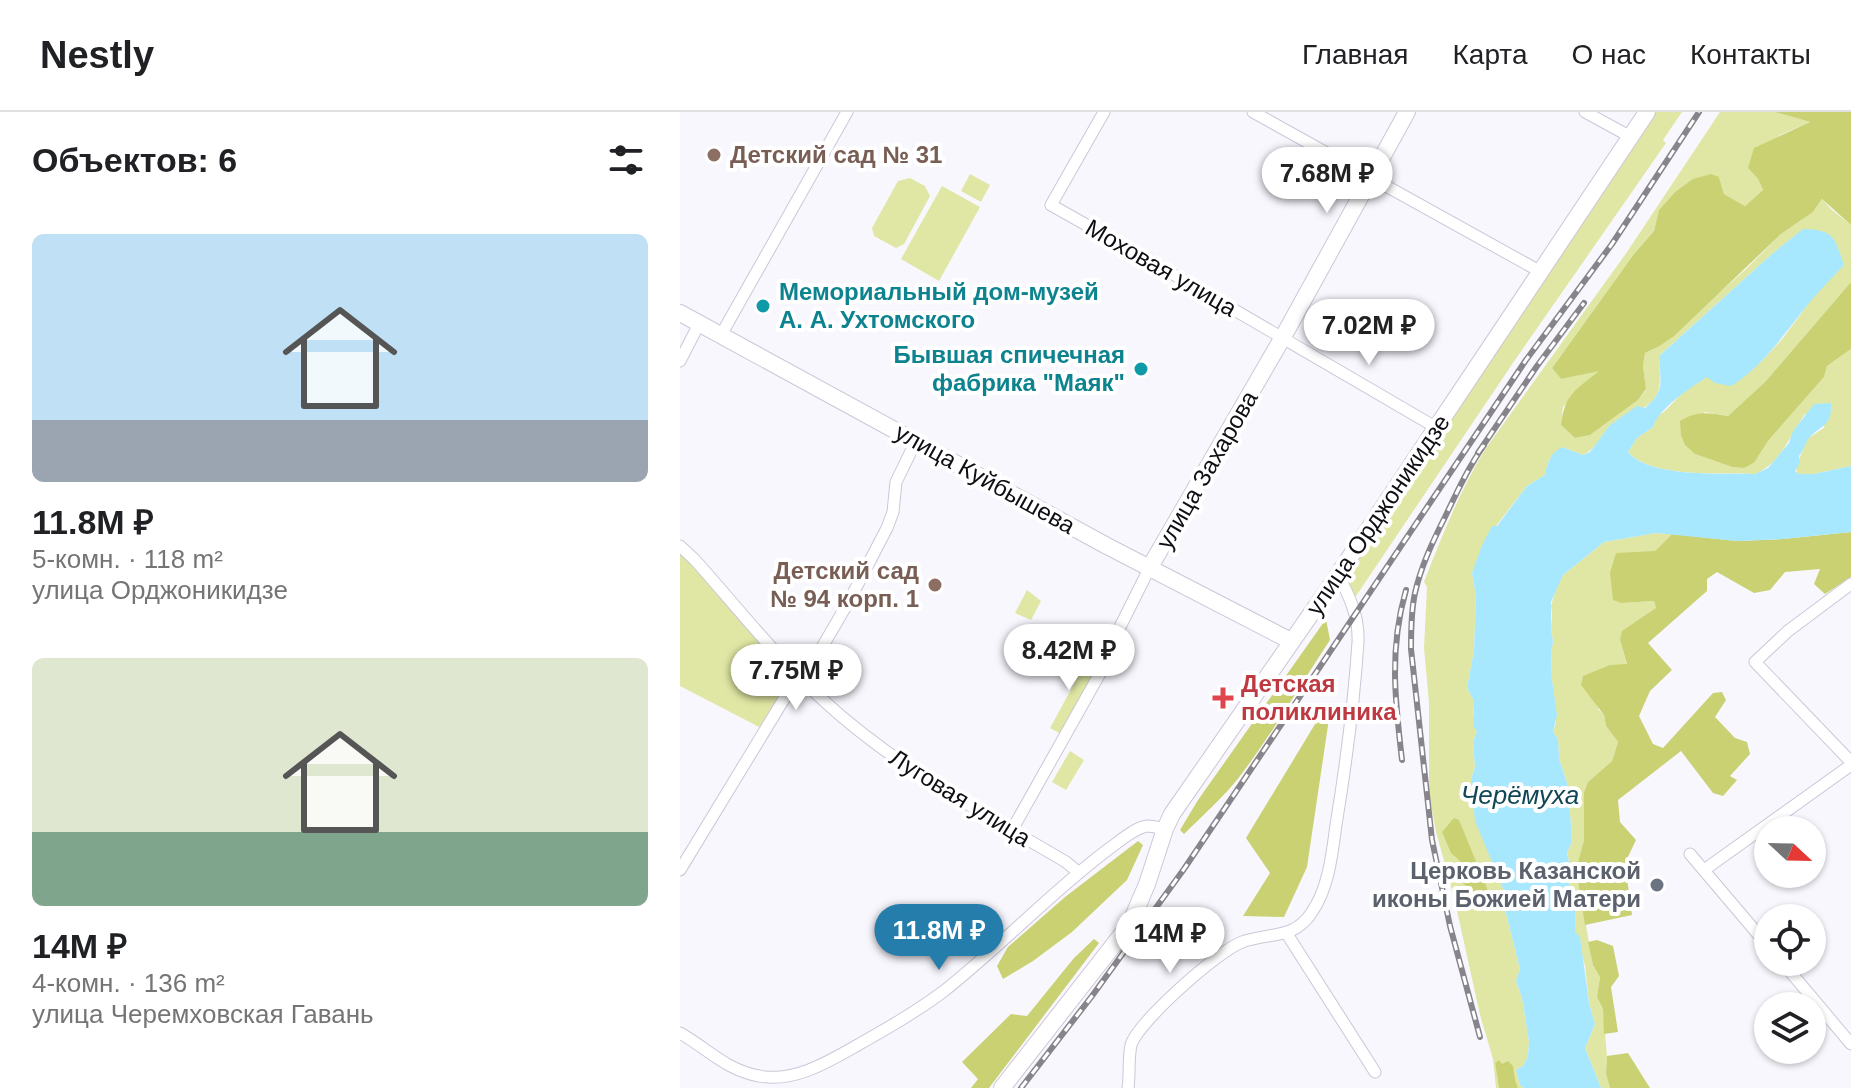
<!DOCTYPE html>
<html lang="ru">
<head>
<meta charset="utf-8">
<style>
	body { margin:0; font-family:Arial,sans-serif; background:#f6f6f6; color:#202124; height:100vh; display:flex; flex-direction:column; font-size:30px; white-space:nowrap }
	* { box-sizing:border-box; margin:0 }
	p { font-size:26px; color:#757577 }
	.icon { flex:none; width:44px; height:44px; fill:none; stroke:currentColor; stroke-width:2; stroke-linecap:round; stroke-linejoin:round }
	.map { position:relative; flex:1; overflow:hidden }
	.sheet { display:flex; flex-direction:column; background:#fff; width:680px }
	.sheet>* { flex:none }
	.needle { width:52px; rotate:112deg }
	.tools { position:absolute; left:1074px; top:704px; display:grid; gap:16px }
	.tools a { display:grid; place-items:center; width:72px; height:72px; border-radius:50%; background:#fff; box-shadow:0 2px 6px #0004; font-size:40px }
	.price { position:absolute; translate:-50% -68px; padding:0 18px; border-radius:28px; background:#fff; color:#222; font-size:26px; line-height:52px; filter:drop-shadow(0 2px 4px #0008) }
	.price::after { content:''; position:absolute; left:50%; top:48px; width:24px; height:18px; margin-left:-12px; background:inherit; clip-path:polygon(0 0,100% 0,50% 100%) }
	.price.active { background:#257dac; color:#fff }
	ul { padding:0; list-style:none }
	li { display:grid; align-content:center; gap:16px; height:424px; padding:0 32px }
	li span { display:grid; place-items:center; height:248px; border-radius:12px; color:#555 }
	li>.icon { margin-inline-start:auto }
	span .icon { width:144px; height:144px; fill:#fffc; stroke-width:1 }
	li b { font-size:34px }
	h2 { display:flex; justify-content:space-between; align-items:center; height:96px; padding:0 32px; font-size:34px }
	header { display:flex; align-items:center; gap:48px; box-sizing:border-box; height:112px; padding:0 40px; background:#fff; border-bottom:2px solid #e0e0e0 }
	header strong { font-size:38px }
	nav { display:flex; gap:44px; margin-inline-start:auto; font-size:28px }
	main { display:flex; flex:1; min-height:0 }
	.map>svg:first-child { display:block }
	.green { fill:#e0e7a4 }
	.forest { fill:#c9d173 }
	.water { fill:#a8e8fe }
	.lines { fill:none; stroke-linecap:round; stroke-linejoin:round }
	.street-casing { stroke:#cdc6d7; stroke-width:13 }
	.secondary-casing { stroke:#cdc6d7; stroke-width:18 }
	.street { stroke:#fff; stroke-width:11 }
	.secondary { stroke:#fff; stroke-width:16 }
	.rail-casing { stroke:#87858b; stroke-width:6 }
	.rail { stroke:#fff; stroke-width:3; stroke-dasharray:9; stroke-linecap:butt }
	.education-dot { fill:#8d6e63; stroke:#fff; stroke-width:3 }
	.culture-dot { fill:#0f9aa8; stroke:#fff; stroke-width:3 }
	.health-dot { fill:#e0444e; stroke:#fff; stroke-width:3 }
	.worship-dot { fill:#6b7280; stroke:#fff; stroke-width:3 }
	.labels { text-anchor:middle; stroke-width:8; stroke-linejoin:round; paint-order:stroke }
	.education-label { font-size:24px; font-weight:bold; fill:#785e54; stroke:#fff; text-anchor:start }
	.street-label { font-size:24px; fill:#100e14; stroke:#fff }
	.culture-label { font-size:24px; font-weight:bold; fill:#0d838f; stroke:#fff; text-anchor:start }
	.health-label { font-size:24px; font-weight:bold; fill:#be3a42; stroke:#fff; text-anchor:start }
	.worship-label { font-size:24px; font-weight:bold; fill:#5b616d; stroke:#fff; text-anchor:end }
	.water-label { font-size:26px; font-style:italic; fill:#114655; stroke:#fff }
</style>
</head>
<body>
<header>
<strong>Nestly</strong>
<nav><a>Главная</a><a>Карта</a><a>О нас</a><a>Контакты</a></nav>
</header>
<main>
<section class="sheet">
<h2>Объектов: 6<svg class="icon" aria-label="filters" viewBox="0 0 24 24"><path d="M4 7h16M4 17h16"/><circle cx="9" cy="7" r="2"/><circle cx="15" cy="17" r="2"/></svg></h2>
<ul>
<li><span style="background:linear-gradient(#bfe0f5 75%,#9aa5b1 0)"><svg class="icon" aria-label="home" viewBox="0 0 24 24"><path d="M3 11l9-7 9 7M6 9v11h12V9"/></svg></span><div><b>11.8M ₽</b><p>5-комн. · 118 m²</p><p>улица Орджоникидзе</p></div></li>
<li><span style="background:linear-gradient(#dfe7d0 70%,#7fa58c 0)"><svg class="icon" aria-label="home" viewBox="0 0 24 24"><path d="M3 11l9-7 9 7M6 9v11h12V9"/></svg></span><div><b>14M ₽</b><p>4-комн. · 136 m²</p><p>улица Черемховская Гавань</p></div></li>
</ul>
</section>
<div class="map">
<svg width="1171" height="976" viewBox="0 0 1171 976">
	<rect width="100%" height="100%" fill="#f9f7fe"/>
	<g class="green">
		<polygon points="973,0 1002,0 983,28 986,31 835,248 674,487 668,467 669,459"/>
		<path d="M1040,0H1095L1130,10L1100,23L1068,56L1078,67L1083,78L1065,94L1044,82L1039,65L995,80L979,98L974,119L954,142L872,256L881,267L921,258L883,295L881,313L895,326L910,323L958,288L966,278L963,254L965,241L978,235L1065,158L1101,122L1133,100L1142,87L1152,98L1171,113V170L1085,270L1048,304L1024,300L1015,342L1052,355L1064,356L1074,351L1088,329L1144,265L1147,254L1171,237V354L1134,362H1117L1116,355L1127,327L1145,315L1125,302C1109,325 1102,350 1075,362C1042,361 970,366 948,340L957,326L973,315L976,305L985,299L1005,278L1027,265L1081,250L1103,226L1123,199L1124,117L1093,141L979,244C980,273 985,287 955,300C947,304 939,307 933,312C921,321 917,337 903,343L882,335L869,348L865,363L847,374L816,414L792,461L796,484L794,539L787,576L793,587V600L797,619L793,630L795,655L791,667L812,748L826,784V801L840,857L836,869L842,886L849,929L848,944L843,954L836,958L840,973L844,976H838C832,963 832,953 815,951L819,976H816L813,947L800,903L774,785L756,720L749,682V591L744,536L747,475L744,470C762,424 780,378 806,336L947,140Z"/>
		<polygon points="290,62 310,73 301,90 281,79"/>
		<polygon points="230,66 245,74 250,84 224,132 216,136 194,124 192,116 218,69"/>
		<polygon points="262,74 300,95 259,169 221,147"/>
		<polygon points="976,421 992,422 975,439 942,491 974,489 976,496 940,528 947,553 918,597 924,603 926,614 938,630 932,649 908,670 904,680 904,728 896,757 913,853 920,865 917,885 923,897 927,944 926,962 930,976 921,976 905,936 915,912 909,891 905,854 895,820 895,786 886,765 890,754 887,741 892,729 888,674 879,647 878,627 873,620 876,610 872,568 871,540 873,530 871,516 872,502 871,494 876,476 883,463 924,430"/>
		<polygon points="0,440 111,563 110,567 81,616 0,574"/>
		<polygon points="347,478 361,489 351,508 335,501"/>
		<polygon points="418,528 429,535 381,622 370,616"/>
		<polygon points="390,639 404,648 386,678 372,670"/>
	</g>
	<g class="forest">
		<path d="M1095,0H1171V113L1142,87L1133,100L1101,122L994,224L978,235L965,241L963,254L966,277L958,288L910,323L895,326L881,313C885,281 896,278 919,259L881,267L872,256L954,142L974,119L979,98L995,80L1013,67L1031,62L1039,65L1044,82L1065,94L1083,78L1078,67L1068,56L1074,36L1130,10Z"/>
		<path d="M1171,170V237L1147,254L1144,265L1088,329L1074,351L1064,356L1052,355L1015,342L1005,333L1001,323L1000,309C1018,298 1028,301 1048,304L1085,270Z"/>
		<polygon points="1171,420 1171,465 1145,482 1134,472 1140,457 1105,460 1090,478 1074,481 1037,460 1027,467 1027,479 968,531 992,558 970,579 959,604 973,632 983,636 1033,581 1042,580 1046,588 1035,605 1055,626 1067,630 1070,642 1050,664 1057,668 1043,684 1033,681 1001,639 938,688 940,710 956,728 945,751 952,803 905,813 896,757 904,728 904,680 908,670 932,649 938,630 926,614 924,603 901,573 903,564 930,553 947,552 940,528 942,519 976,496 974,489 942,491 933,488 930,461 936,441 975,439 992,422 1057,429 1103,427"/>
		<path d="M646,507L650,528C620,573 593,621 560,664C544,685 523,703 504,722L500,718L518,688Z"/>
		<polygon points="643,599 650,600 627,755 604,805 563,804 590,761 566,726"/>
		<polygon points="774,706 779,708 811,786 810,795 804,793 799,780 792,779 776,765 782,755 779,748 771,741 762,720"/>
		<polygon points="458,729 463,733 447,768 392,820 353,849 323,867 317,854 328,835 385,785"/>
		<polygon points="414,827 419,831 309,976 291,976 298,967 282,950 331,902 347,904 394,846"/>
		<polygon points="917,828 933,834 939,864 931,875 938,920 924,922 923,897 917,885 920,865 913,853 908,830"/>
		<polygon points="948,941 970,976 930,976 926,962 927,944"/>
		<polygon points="819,948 822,952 828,949 833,954 835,968 838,976 819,976 815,951"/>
	</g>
	<path class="water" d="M1123,117C1156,118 1154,126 1164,153C1149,169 1134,184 1121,201C1100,228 1080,256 1051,274L1035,271L1027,265C1010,276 979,296 973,315L957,326L948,340C969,366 1043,361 1075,362L1088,356L1109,331L1113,319L1134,292L1151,291C1152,315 1142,312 1130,325C1125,330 1124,338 1119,344L1120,351L1115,359L1119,362H1134L1171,354V420L1103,427L1057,429L976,421L924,430L883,463L871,490V516L873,530L871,540L872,568L877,603L873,620L878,627L879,647L888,674L892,729L887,741L890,754L886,765L895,786V820L900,825L909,891L915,912L905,936L921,976H844L840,973L836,958L843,954L848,944L849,929L842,886L836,869L840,857L826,801V784L795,709L791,667L795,655L793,630L797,619L794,615L793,587L787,576L794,539L796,484L792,461L802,433L812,414H817L847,374L865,363C868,350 870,341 882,335L903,343L910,340L930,313L957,294L965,296C986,278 980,270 979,244L1093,141Z"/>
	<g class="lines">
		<g class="street-casing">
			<g id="street">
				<polyline points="424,0 371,93 467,147 757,316"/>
				<polyline points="573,0 861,160"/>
				<polyline points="905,0 951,25"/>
				<polyline points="41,223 167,0"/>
				<polyline points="0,249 19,212"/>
				<path d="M0,434L15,448C57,495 97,546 143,588C214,654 303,701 386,750L398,760"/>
				<polyline points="1171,472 1108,519 1075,550 1171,650"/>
				<polyline points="123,568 169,489 207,416 213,400 216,370 236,329"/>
				<polyline points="332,718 432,540 436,523 470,455"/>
				<polyline points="1010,742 1088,834"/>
				<polyline points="0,758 118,564"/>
				<polyline points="1024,758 1171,653"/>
				<polyline points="607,822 695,960"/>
				<polyline points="1102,850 1171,932"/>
				<path d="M0,921C28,937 46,958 79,964C113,971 148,950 176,934C206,917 236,900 264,879C321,834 371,780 430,736C440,729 454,716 467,714C472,714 480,716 485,717"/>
				<path d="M448,976C450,962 448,947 451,933C458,910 538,839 562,830C590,820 614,828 632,800C649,775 652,742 656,713C666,652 674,591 678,530C679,505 670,485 658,463"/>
			</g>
		</g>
		<g class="secondary-casing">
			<g id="secondary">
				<polyline points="0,201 427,434 611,529"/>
				<polyline points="470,455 603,225 727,0"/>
				<polyline points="322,976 450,812 467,772 485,717 492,702 658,463 967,0"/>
			</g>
		</g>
		<use href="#street" class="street"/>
		<use href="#secondary" class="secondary"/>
		<g class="rail-casing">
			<g id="rail">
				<polyline points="798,341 857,254 904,191"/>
				<path d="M722,648C715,588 709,537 726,478"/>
				<path d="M800,925L770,814L752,728L731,537C731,518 731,499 735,481C741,454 753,429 765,405C777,380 788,356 804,333"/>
				<polyline points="341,976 412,884 504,757 846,248 932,132 1019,0"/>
			</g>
		</g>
		<use href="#rail" class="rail"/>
	</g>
	<g class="education-dot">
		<circle cx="34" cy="43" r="8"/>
		<circle cx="255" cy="473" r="8"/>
	</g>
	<g class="culture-dot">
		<circle cx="83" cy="194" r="8"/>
		<circle cx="461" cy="257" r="8"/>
	</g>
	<path class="health-dot" d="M539 574h8v8h8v8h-8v8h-8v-8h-8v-8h8z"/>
	<circle class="worship-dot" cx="977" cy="773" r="8"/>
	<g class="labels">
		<g class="education-label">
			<text x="50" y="51">Детский сад № 31</text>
			<text x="239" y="467" text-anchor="end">Детский сад<tspan x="239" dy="28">№ 94 корп. 1</tspan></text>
		</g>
		<g class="street-label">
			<text transform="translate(481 156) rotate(30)" y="8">Моховая улица</text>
			<text transform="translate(527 358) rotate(-60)" y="8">улица Захарова</text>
			<text transform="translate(305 367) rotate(29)" y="8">улица Куйбышева</text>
			<text transform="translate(698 403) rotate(-56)" y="8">улица Орджоникидзе</text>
			<text transform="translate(280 686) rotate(32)" y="8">Луговая улица</text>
		</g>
		<g class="culture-label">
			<text x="99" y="188">Мемориальный дом-музей<tspan x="99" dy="28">А. А. Ухтомского</tspan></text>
			<text x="445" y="251" text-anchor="end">Бывшая спичечная<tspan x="445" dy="28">фабрика "Маяк"</tspan></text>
		</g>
		<g class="health-label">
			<text x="561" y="580">Детская<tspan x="561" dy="28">поликлиника</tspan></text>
		</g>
		<g class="worship-label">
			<text x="961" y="767">Церковь Казанской<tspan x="961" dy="28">иконы Божией Матери</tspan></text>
		</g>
		<g class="water-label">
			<text x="840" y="692">Черёмуха</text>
		</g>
	</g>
</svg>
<div class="tools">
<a><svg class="needle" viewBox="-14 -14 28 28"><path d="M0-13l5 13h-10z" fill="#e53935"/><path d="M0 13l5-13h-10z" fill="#757577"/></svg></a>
<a><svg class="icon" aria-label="locate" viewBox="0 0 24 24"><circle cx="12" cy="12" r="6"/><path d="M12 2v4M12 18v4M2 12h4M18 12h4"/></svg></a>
<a><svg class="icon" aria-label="layers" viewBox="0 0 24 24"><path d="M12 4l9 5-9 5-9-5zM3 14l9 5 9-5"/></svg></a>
</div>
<b class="price" style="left:647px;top:103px">7.68M ₽</b>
<b class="price" style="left:689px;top:255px">7.02M ₽</b>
<b class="price" style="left:389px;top:580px">8.42M ₽</b>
<b class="price" style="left:116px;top:600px">7.75M ₽</b>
<b class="price active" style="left:259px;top:860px">11.8M ₽</b>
<b class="price" style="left:490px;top:863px">14M ₽</b>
</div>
</main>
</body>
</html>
